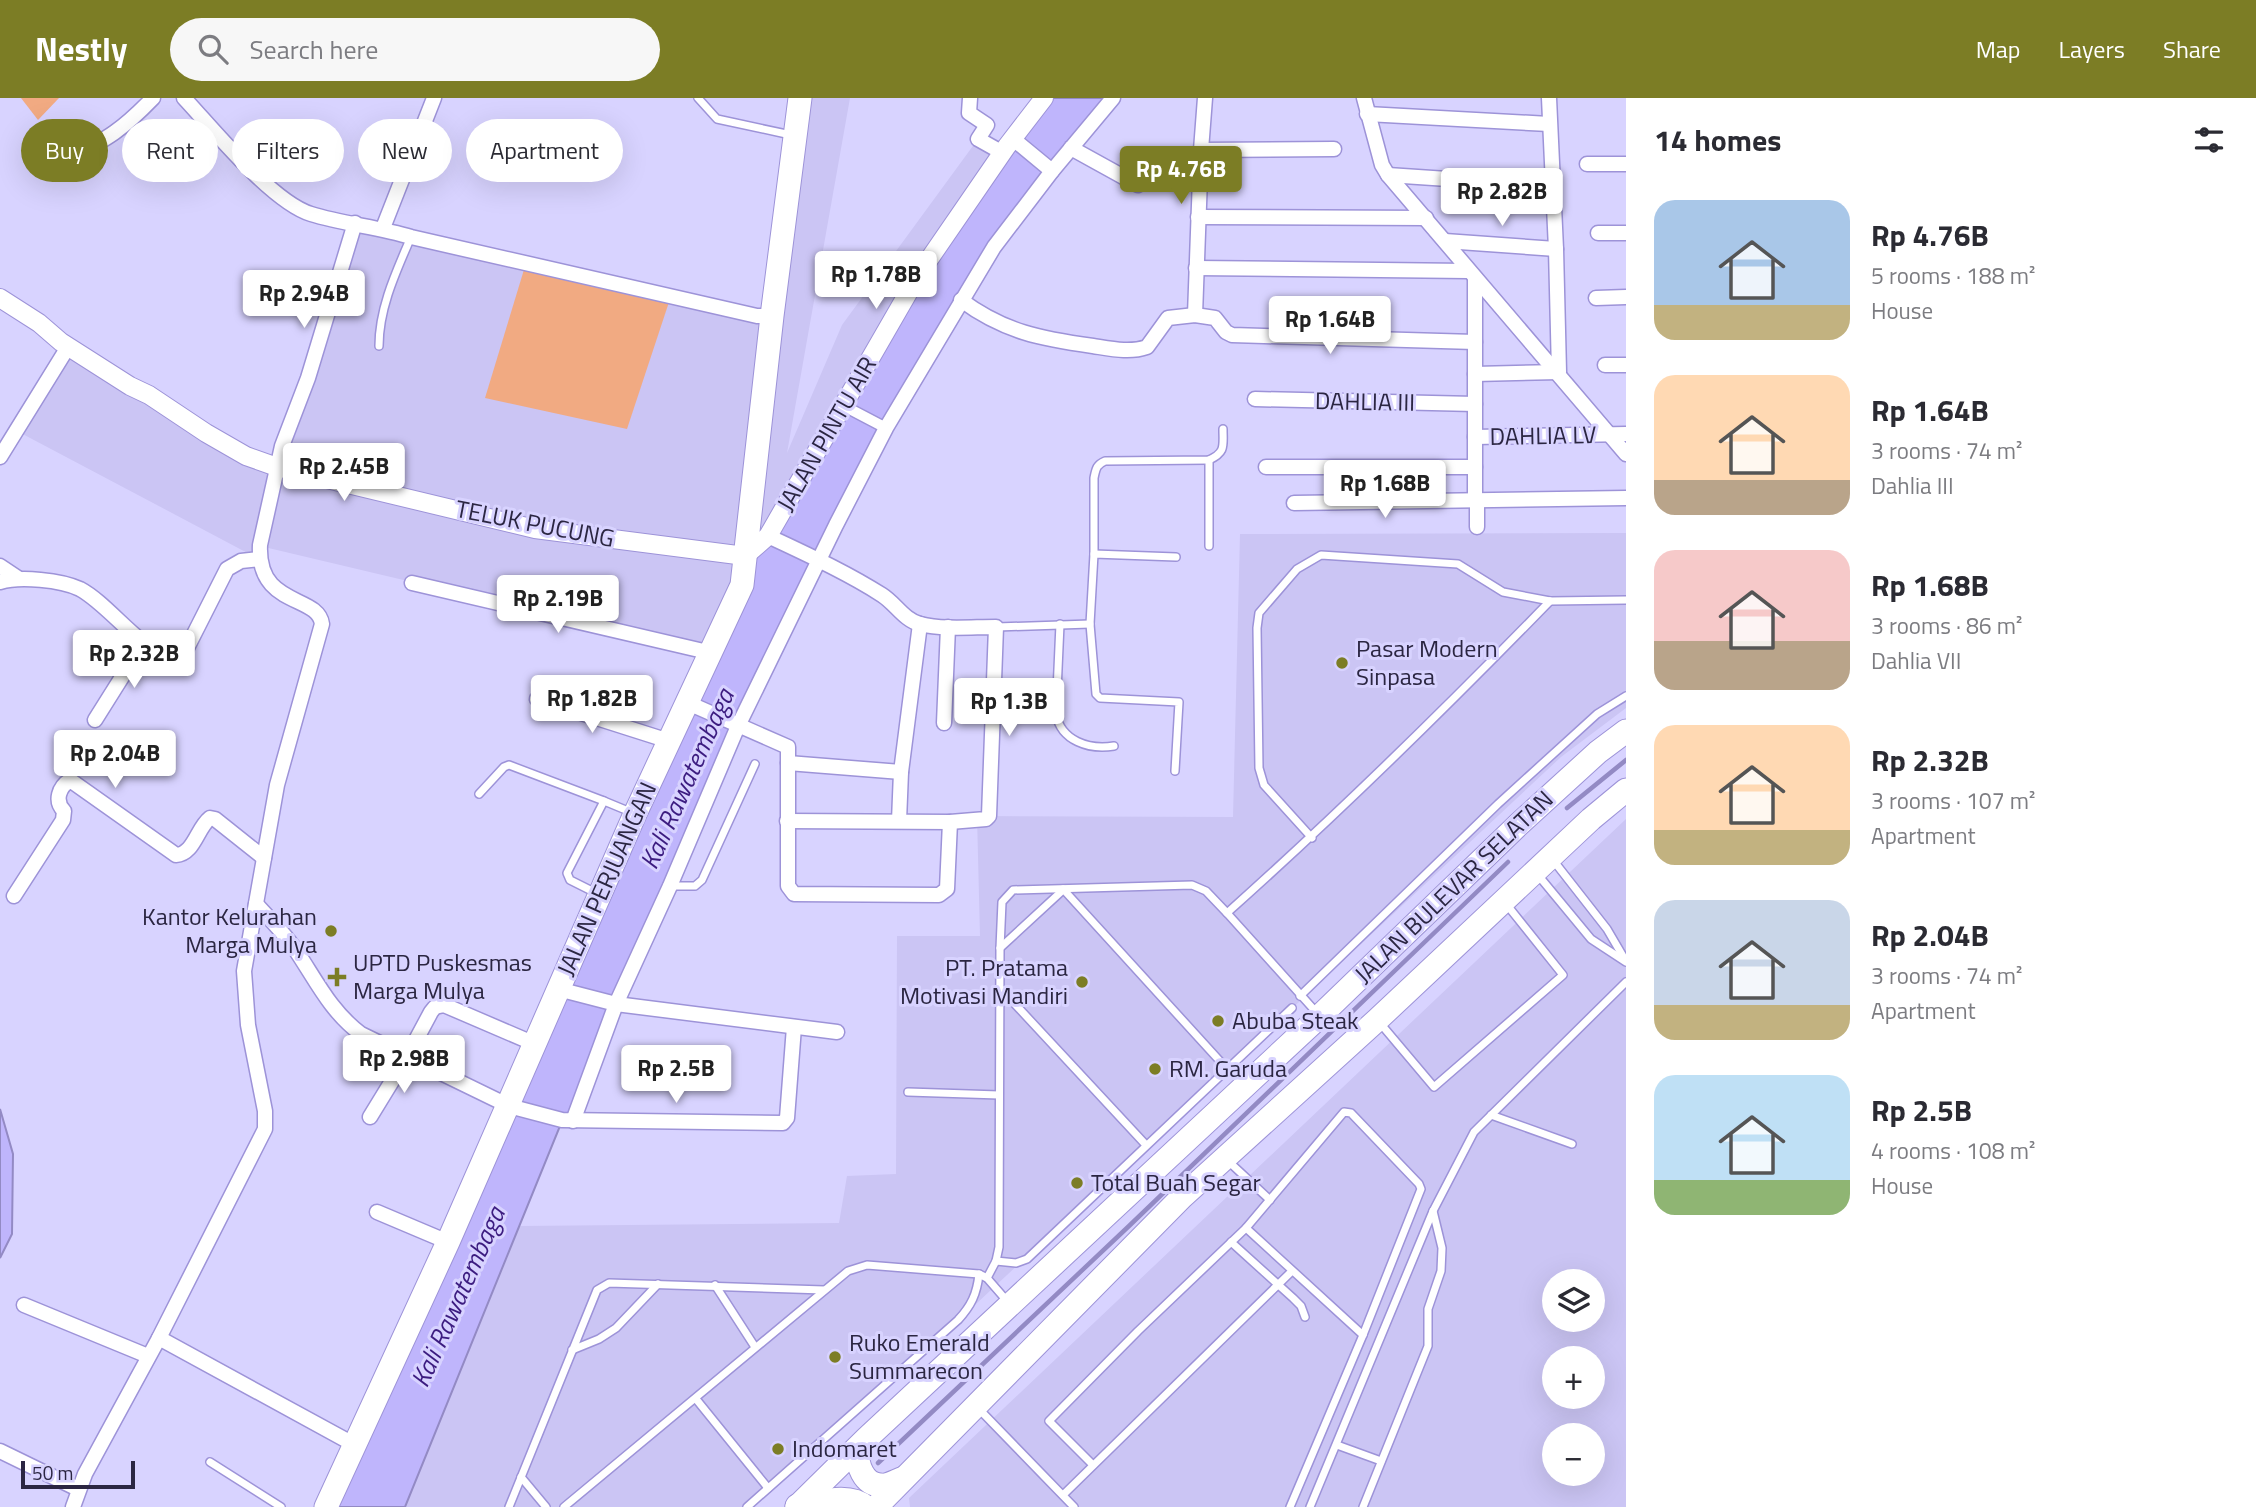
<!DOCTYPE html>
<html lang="en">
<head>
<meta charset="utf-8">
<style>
	body { margin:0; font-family:"Titillium Web",sans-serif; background:#f7f7f7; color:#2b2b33; height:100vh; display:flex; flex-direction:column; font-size:26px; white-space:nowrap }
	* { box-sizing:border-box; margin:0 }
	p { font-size:23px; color:#7c7c81 }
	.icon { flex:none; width:38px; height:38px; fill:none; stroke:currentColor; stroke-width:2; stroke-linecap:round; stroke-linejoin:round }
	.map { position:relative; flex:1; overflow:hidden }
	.panel { display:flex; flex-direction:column; background:#fff; width:630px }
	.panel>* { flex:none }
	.guide { position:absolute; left:21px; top:21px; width:665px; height:63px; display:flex; gap:14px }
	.buttons { position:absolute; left:1542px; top:1171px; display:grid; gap:14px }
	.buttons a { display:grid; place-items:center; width:63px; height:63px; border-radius:50%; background:#fff; box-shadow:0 7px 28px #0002; font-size:35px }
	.scale { position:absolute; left:21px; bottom:18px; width:114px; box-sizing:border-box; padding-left:7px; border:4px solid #2b2642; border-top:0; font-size:19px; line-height:24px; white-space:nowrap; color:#2b2642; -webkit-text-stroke:5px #d8d3ff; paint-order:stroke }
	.price { position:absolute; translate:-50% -60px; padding:0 16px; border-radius:7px; background:#fff; color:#222; font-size:23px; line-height:46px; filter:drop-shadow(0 2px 4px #0008) }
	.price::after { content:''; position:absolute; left:50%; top:42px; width:21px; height:16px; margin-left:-10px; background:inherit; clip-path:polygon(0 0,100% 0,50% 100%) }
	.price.selected { background:#7c7d25; color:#fff }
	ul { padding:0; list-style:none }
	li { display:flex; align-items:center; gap:21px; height:175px; padding:0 28px }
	li span { display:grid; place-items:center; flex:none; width:196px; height:140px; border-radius:21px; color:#555 }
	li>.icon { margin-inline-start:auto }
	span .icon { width:84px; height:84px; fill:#fffc; stroke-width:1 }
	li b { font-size:30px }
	h2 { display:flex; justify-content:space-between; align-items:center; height:84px; padding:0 28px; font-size:30px }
	.chip { padding:0 24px; border-radius:32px; background:#fff; box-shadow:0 7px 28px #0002; font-size:24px; line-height:63px }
	.chip.selected { background:#7c7d25; color:#fff }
	header { display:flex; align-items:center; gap:42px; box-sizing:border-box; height:98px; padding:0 35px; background:#7c7d25; color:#fff }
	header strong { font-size:33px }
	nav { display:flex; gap:38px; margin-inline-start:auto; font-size:24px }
	.search { width:490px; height:63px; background:#f7f7f7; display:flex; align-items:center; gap:18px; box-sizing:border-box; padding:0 24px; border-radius:38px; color:#7c7c81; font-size:26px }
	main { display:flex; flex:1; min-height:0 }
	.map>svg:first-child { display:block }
	.built { fill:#cbc5f4; fill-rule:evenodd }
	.green { fill:#f1aa82 }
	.water { fill:#bfb5fc; stroke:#938ac4; stroke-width:2 }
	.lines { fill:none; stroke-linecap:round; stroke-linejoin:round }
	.stream { stroke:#938ac4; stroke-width:4.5 }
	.service-casing { stroke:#9d93d8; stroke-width:10 }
	.pedestrian-casing { stroke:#9d93d8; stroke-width:13 }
	.minor-casing { stroke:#9d93d8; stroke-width:17 }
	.tertiary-casing { stroke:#9d93d8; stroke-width:20 }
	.primary-casing { stroke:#9d93d8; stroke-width:25 }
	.service { stroke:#fff; stroke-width:7 }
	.pedestrian { stroke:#fff; stroke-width:10 }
	.minor { stroke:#fff; stroke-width:14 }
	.tertiary { stroke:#fff; stroke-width:18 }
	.primary { stroke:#fff; stroke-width:23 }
	.poi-dot { fill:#7c7d25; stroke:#d8d3ff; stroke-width:2.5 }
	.labels { text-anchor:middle; stroke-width:6; stroke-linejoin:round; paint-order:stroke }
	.street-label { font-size:24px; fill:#2b2642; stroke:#d8d3ff }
	.poi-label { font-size:24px; fill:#2b2642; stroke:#d8d3ff; text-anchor:start }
	.water-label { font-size:26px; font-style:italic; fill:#3c1c80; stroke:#d8d3ff }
</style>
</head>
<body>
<header>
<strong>Nestly</strong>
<div class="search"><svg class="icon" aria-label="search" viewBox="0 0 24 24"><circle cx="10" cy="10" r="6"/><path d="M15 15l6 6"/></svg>Search here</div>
<nav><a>Map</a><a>Layers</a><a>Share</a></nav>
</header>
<main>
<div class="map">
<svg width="1626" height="1409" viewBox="0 0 1626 1409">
	<rect width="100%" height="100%" fill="#d8d3ff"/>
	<g class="built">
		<polygon points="800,0 850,0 787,355 842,227 978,41 1003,55 712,555 260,448 259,461 15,332 68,249 277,368 355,125 771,218"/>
		<polygon points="1626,435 1626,610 1561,659 976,1206 754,1409 405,1409 520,1128 839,1125 847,1078 896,1076 897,838 980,838 977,718 1233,719 1240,436"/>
		<path d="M1626,721V1409H910L909,1400ZM1554,1183H1592V1222H1554ZM1554,1260H1592V1298H1554ZM1554,1337H1592V1376H1554Z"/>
	</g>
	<g class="green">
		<polygon points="21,0 59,0 38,22"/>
		<polygon points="526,165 671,198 627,331 485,300"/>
	</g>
	<g class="water">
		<polygon points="1044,0 1113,0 1045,81 886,330 738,628 573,1023 562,1023 405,1409 326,1409 760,445 919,176"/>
		<polygon points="0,1011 13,1056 12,1136 0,1160"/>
	</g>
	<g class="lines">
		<g class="stream">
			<polyline points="1567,710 1626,662"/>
			<polyline points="878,1365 1129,1128 1508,764"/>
		</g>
		<g class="service-casing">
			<g id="service">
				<polyline points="698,0 717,21 791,37"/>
				<path d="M379,248C379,210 396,174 411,139"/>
				<polyline points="1209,362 1209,448"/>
				<path d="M1094,456V380C1096,371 1096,367 1105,363L1209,362C1226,354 1223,348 1223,331"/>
				<path d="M1060,526L1056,616C1061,643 1089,652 1114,648"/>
				<polyline points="997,529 1090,526"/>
				<polyline points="1175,673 1179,604 1100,600 1096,596 1090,526 1094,456 1176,459"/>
				<polyline points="479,696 504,669 509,667 604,703"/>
				<polyline points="1312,740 1264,687 1259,670 1257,530 1259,515 1297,471 1321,457 1458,466 1503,494 1550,503 1626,502"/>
				<polyline points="1553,762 1607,831 1624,860"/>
				<polyline points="1538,777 1591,841 1626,864"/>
				<polyline points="671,788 695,788 702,782 755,666"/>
				<polyline points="1063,791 1228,972"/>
				<polyline points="598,796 570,782 567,775 604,703 633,715"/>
				<polyline points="1000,850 1063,792"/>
				<polyline points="1000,890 1146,1047"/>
				<polyline points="1300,898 1498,706 1597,616 1626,598"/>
				<path d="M1317,915L1227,815C1339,715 1445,611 1550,503"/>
				<polyline points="1380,925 1434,989 1563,877 1507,807"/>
				<polyline points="908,994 999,997"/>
				<polyline points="1491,1017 1572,1046"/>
				<polyline points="1227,1062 1270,1102"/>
				<polyline points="1246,1130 1344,1014 1351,1015 1419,1086 1421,1091 1363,1237 1290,1409"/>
				<polyline points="1231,1144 1293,1200 1301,1208 1305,1219"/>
				<polyline points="996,1163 1016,1165 1027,1161 1292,910"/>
				<polyline points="987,1180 996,1163 999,1149 1000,850 1002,804 1013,792 1192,787 1206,793 1227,815"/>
				<polyline points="715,1187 755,1249"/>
				<polyline points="572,1252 599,1241 616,1230 658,1186"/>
				<polyline points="696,1301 768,1390"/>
				<polyline points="977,1309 1074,1409"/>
				<polyline points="1337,1347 1381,1363"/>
				<polyline points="210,1364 281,1409"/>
				<polyline points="1093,1367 1049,1323 1138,1233 1246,1130 1363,1237"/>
				<polyline points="521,1379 546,1409"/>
				<polyline points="1063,1397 1292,1173"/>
				<polyline points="509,1409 597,1192 609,1185 824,1192"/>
				<polyline points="564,1409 848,1173 867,1167 979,1176 987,1180 1007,1203"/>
				<path d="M747,1409L958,1222C971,1208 977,1196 979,1176"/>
				<polyline points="1310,1409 1433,1113 1474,1034 1626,884"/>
				<polyline points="1363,1409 1428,1248 1428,1211 1441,1173 1442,1150 1433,1113"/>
			</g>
		</g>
		<g class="pedestrian-casing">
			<polyline id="pedestrian" points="844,308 886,330"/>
		</g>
		<g class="minor-casing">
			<g id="minor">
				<path d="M184,0C213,31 272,104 311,116C343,126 378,129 411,139L757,218H772"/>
				<polyline points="970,0 969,15 987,27 978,41 1003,55"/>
				<polyline points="1364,0 1382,67 1388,77 1626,356"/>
				<polyline points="1367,16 1549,26"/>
				<polyline points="1012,40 1052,73"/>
				<polyline points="1071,50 1138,87"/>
				<polyline points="1201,52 1334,51"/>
				<path d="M69,60C108,41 123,31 153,0"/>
				<polyline points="1587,66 1626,66"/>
				<polyline points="1388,77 1552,88"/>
				<polyline points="1198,119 1426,120"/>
				<polyline points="383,130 434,0"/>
				<polyline points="1598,135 1626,135"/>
				<polyline points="1445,143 1556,151"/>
				<polyline points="1196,170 1468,173"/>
				<polyline points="1475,180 1475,403"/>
				<polyline points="1596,200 1626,199"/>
				<path d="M961,202C1004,234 1042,241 1093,248C1112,251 1130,255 1147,249L1168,220L1195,217L1215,220L1226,234L1232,237L1475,244"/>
				<polyline points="1195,217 1201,52 1205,0"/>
				<polyline points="1605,267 1626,267"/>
				<polyline points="1475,276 1559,274 1556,151 1549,0"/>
				<polyline points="1255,301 1475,306"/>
				<polyline points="1475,339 1626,336"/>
				<polyline points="0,359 68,249"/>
				<polyline points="1266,369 1475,369"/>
				<polyline points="1477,403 1477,429"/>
				<polyline points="1294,405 1626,400"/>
				<path d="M768,438C806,456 846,474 882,497C896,506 904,522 920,526C944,532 971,529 996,529L989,718L986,721L950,724L787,723"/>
				<polyline points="0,468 18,480"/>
				<path d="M0,484C20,478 61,482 80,491C108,506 138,549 167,558C174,560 181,557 186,552L227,471L241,463L259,461"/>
				<polyline points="412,485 712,555"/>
				<polyline points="537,601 669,643"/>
				<polyline points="688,605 788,649 788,788 794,796 939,797 947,791 950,724"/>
				<polyline points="95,622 144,544"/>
				<polyline points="944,625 948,529"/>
				<polyline points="788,665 901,674"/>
				<polyline points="899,723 901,674 920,526"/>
				<path d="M14,798L63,722L64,713C54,703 59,689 70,682L176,757C194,756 197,730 210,720L215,721L264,760"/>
				<path d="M256,806C269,820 284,835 295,851C316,882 330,913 361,936L509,1008L562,1022L783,1025L787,1020L794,929"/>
				<polyline points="558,891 616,906 837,934"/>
				<polyline points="370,1019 408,957 431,914 435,909 444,907 535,946"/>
				<polyline points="573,1023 616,906 670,788 738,628 836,427 886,330 994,149 1052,73 1113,0"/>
				<polyline points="377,1114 448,1144"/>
				<polyline points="24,1207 148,1258"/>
				<polyline points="159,1240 355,1347"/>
				<polyline points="0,1353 78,1391"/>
				<path d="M73,1409L85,1376L159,1240L265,1031V1013L248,927L244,873L277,687L322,526C318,496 257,510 260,447L282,348L308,280L355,125"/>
			</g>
		</g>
		<g class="tertiary-casing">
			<polyline id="tertiary" points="0,200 39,225 61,244 130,288 149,297 206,335 246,358 277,369 535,431 745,458 768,438 919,176 1007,48 1044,0"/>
		</g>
		<g class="primary-casing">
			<g id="primary">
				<path d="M865,1343L857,1352C857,1366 863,1387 881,1387C888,1388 897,1382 904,1380"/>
				<path d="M797,1408C819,1405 848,1394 866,1409"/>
				<polyline points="326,1409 448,1144 635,716 742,487 772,218 800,0"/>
				<polyline points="797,1409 866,1341 1320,918 1518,727 1598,654 1626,633"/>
				<polyline points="876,1409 1182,1099 1377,922 1591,721 1626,692"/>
			</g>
		</g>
		<use href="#service" class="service"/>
		<use href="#pedestrian" class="pedestrian"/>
		<use href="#minor" class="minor"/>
		<use href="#tertiary" class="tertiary"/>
		<use href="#primary" class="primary"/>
	</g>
	<g class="poi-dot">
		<circle cx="1342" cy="565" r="7"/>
		<circle cx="331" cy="833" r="7"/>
		<path d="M333.5 868.5h7v7h7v7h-7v7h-7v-7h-7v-7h7z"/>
		<circle cx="1082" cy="884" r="7"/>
		<circle cx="1218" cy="923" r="7"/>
		<circle cx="1155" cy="971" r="7"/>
		<circle cx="1077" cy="1085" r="7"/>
		<circle cx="835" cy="1259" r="7"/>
		<circle cx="778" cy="1351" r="7"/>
	</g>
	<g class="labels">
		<g class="street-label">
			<text transform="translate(1365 304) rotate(1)" y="8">DAHLIA III</text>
			<text transform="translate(827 336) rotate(-60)" y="8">JALAN PINTU AIR</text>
			<text transform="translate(1543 338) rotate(-1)" y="8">DAHLIA LV</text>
			<text transform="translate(535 426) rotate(11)" y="8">TELUK PUCUNG</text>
			<text transform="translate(607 781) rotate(-66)" y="8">JALAN PERJUANGAN</text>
			<text transform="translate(1454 789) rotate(-44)" y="8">JALAN BULEVAR SELATAN</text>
		</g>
		<g class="poi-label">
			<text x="1356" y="559">Pasar Modern<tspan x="1356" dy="28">Sinpasa</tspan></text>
			<text x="317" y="827" text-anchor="end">Kantor Kelurahan<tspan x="317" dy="28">Marga Mulya</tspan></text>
			<text x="353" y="873">UPTD Puskesmas<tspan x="353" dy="28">Marga Mulya</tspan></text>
			<text x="1068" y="878" text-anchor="end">PT. Pratama<tspan x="1068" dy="28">Motivasi Mandiri</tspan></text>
			<text x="1232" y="931">Abuba Steak</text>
			<text x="1169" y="979">RM. Garuda</text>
			<text x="1091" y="1093">Total Buah Segar</text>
			<text x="849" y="1253">Ruko Emerald<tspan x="849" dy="28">Summarecon</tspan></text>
			<text x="792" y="1359">Indomaret</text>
		</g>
		<g class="water-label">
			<text transform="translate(687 681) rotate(-66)" y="9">Kali Rawatembaga</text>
			<text transform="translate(458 1199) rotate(-66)" y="9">Kali Rawatembaga</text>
		</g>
	</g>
</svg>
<div class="buttons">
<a><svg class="icon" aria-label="layers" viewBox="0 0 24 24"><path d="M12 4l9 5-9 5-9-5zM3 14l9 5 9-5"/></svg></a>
<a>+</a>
<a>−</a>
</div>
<div class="scale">50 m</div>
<b class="price selected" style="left:1181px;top:108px">Rp 4.76B</b>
<b class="price" style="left:1502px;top:130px">Rp 2.82B</b>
<b class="price" style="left:876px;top:213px">Rp 1.78B</b>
<b class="price" style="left:304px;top:232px">Rp 2.94B</b>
<b class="price" style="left:1330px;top:258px">Rp 1.64B</b>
<b class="price" style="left:344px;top:405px">Rp 2.45B</b>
<b class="price" style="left:1385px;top:422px">Rp 1.68B</b>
<b class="price" style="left:558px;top:537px">Rp 2.19B</b>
<b class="price" style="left:134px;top:592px">Rp 2.32B</b>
<b class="price" style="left:592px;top:637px">Rp 1.82B</b>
<b class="price" style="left:1009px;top:640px">Rp 1.3B</b>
<b class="price" style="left:115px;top:692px">Rp 2.04B</b>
<b class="price" style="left:404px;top:997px">Rp 2.98B</b>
<b class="price" style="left:676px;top:1007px">Rp 2.5B</b>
<div class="guide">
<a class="chip selected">Buy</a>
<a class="chip">Rent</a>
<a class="chip">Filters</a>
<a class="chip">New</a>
<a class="chip">Apartment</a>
</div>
</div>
<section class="panel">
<h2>14 homes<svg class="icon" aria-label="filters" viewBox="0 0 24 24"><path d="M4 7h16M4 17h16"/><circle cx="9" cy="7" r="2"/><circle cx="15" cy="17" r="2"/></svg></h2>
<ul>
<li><span style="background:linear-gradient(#a9c7e8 75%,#c2b280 0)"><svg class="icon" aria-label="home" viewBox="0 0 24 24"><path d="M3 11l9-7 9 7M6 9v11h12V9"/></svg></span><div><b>Rp 4.76B</b><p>5 rooms · 188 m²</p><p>House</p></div></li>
<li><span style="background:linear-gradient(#ffd9b3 75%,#b9a48a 0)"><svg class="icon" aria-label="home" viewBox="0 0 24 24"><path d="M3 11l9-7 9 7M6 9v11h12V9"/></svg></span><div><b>Rp 1.64B</b><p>3 rooms · 74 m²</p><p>Dahlia III</p></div></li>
<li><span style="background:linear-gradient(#f6c9c9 65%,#b9a48a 0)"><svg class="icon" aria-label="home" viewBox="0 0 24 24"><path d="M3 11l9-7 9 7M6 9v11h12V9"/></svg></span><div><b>Rp 1.68B</b><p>3 rooms · 86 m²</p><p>Dahlia VII</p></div></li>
<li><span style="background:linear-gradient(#ffd9b3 75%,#c2b280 0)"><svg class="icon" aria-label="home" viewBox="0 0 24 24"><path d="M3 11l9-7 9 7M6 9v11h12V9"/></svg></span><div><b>Rp 2.32B</b><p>3 rooms · 107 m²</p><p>Apartment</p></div></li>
<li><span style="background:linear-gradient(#c9d6e8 75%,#c2b280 0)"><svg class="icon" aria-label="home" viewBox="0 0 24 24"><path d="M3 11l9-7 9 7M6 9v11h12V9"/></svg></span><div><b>Rp 2.04B</b><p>3 rooms · 74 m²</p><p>Apartment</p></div></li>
<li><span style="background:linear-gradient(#bfe0f5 75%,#8fb573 0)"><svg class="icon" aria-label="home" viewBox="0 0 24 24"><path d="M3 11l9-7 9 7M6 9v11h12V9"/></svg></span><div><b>Rp 2.5B</b><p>4 rooms · 108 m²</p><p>House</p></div></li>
</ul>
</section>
</main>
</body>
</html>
